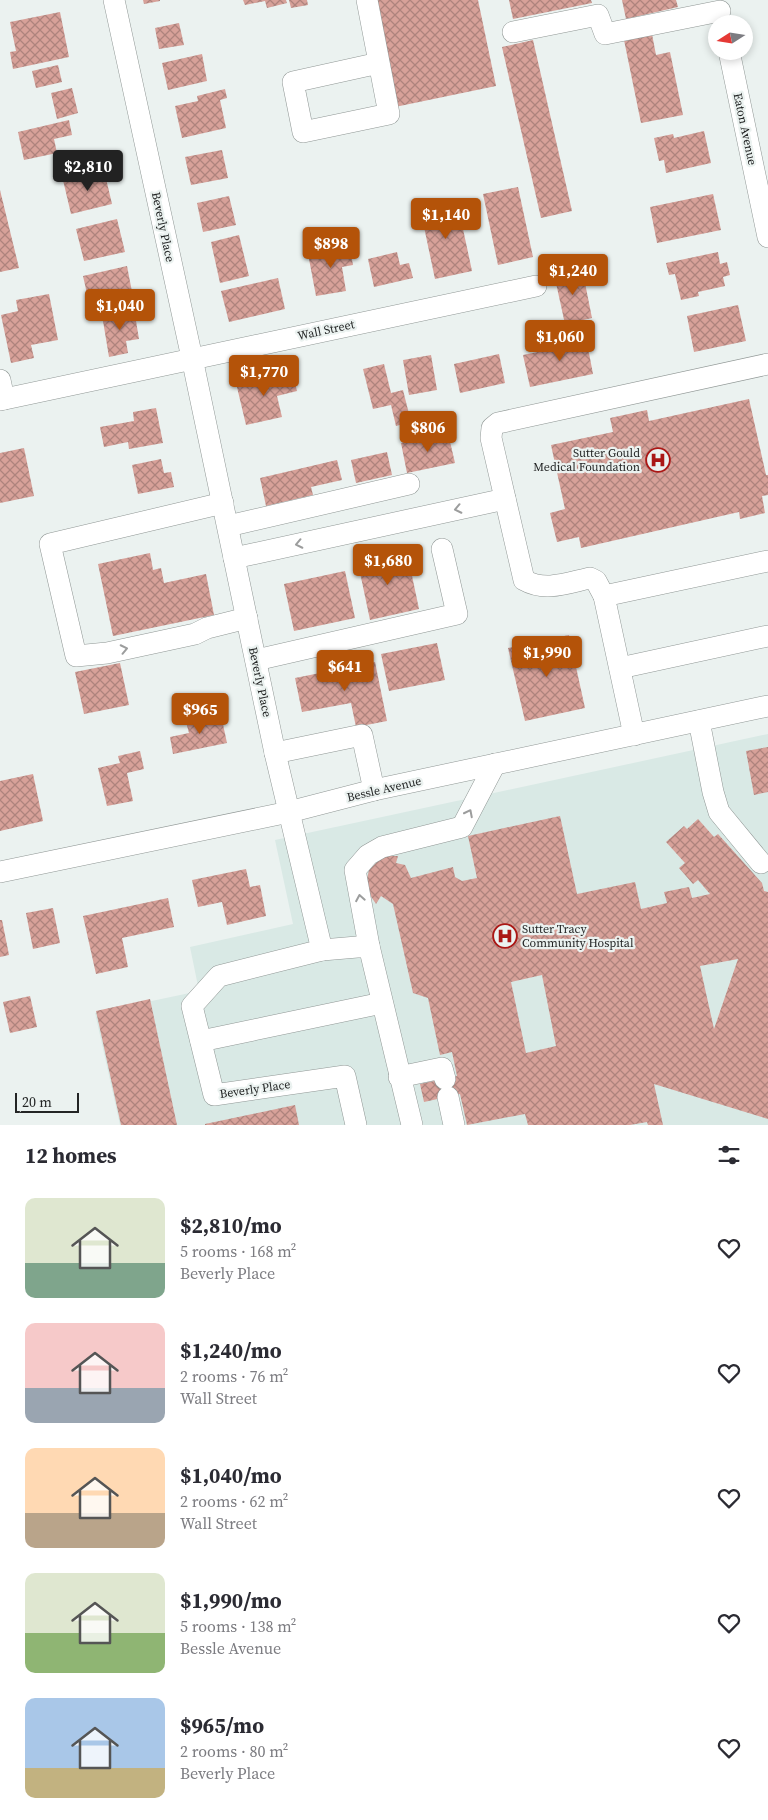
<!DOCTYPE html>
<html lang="en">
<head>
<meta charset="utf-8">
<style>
	body { margin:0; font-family:"Source Serif 4",serif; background:#f2f2f3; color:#2b2b33; height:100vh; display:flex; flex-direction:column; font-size:19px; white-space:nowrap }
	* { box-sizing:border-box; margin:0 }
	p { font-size:16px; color:#7c7c81 }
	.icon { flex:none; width:28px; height:28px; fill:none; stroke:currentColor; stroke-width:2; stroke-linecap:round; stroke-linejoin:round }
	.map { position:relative; height:1125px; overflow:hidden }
	.drawer { display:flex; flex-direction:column; background:#fff; flex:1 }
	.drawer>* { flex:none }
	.needle { width:32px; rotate:258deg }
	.fabs { position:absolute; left:708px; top:15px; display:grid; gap:10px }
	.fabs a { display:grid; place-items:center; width:45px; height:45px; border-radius:50%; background:#fff; box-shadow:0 2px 8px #0003; font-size:25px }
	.scale { position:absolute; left:15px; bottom:12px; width:64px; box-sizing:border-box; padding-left:5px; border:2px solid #232525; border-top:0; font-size:14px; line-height:18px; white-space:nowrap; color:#232525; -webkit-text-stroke:4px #ebf2f0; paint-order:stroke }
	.price { position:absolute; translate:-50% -42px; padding:0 11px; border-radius:5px; background:#b45309; color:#fff; font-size:16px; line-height:32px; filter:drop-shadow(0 1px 2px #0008) }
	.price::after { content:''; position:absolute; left:50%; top:30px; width:15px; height:11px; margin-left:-8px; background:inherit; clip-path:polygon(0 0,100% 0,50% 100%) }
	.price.current { background:#222; color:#fff }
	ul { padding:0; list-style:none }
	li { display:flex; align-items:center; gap:15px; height:125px; padding:0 25px }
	li span { display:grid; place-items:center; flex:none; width:140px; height:100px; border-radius:10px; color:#555 }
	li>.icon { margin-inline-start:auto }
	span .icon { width:60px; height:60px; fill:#fffc; stroke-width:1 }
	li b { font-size:21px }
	h2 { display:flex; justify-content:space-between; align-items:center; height:60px; padding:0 25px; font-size:21px }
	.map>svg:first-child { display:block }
	.built { fill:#d9e9e5 }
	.building { fill:url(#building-cross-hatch); fill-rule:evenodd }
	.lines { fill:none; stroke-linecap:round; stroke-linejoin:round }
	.minor-casing { stroke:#909795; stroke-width:22 }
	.minor { stroke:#fff; stroke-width:21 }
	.oneway { stroke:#9c9d9d }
	.labels { text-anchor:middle; stroke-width:4.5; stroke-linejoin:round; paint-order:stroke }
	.street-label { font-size:12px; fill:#232525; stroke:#ebf2f0 }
	.poi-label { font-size:12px; fill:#232525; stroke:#ebf2f0; text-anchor:end }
</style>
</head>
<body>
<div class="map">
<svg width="768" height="1125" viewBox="0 0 768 1125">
	<defs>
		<pattern id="building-cross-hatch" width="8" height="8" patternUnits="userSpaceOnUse" patternTransform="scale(1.25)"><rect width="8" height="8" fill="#d7a199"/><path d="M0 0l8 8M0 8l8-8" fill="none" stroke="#ae837d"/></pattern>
	</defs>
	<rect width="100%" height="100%" fill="#ebf2f0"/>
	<polygon class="built" points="768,734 768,1125 120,1125 95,1013 199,991 190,947 293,924 275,840"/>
	<g class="building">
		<polygon points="143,0 160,0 160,1 144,4"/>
		<polygon points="243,0 286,0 287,3 267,8 265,1 245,5"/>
		<polygon points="289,0 307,0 308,5 291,8"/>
		<polygon points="372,0 478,0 496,86 395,107"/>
		<polygon points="509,0 591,0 592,3 513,19"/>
		<polygon points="622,0 676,0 678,7 626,19"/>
		<polygon points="60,12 69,57 13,69 10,52 16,51 10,22"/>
		<polygon points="179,23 184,45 159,49 155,28"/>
		<polygon points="652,34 656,55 670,52 683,115 641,123 624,40"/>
		<polygon points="533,40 572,211 541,218 502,47"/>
		<polygon points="202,54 207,81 168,90 162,63"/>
		<polygon points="58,65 62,82 36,88 32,71"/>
		<polygon points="72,88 78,113 57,119 51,93"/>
		<polygon points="225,89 227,98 220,100 226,128 182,138 175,106 198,101 197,96"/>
		<polygon points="69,120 72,135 54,139 57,153 24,160 18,132"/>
		<polygon points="704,131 711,163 666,173 664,160 659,161 654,138 673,134 674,138"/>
		<polygon points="222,150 228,178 191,185 185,157"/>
		<polygon points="104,170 112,204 71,214 63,180"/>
		<polygon points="518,187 533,257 498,265 483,194"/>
		<polygon points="0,190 19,268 0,272"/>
		<polygon points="713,194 721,230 657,243 650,207"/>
		<polygon points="229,196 236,225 203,232 197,203"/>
		<polygon points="457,201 472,271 435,279 420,208"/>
		<polygon points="117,219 125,252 84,261 76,229"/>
		<polygon points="239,235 249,276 220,283 211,242"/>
		<polygon points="349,243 353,265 342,267 346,291 316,296 309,259 321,257 320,249"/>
		<polygon points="397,252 400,265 409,263 413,278 374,287 368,259"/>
		<polygon points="718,252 720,264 727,262 730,275 723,277 725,286 698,292 699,296 681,300 675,274 669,275 666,263"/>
		<polygon points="127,266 133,297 90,307 83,276"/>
		<polygon points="582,268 592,318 565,324 554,274"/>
		<polygon points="278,278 285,309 229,322 221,291"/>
		<polygon points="49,294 58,340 31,345 34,358 11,363 1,315 18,311 16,300"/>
		<polygon points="738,305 746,341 694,352 687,316"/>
		<polygon points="134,309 139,339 126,341 128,353 109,357 102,315"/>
		<polygon points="585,332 593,374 530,387 523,355 562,347 560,338"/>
		<polygon points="499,354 505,383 460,393 454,364"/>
		<polygon points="431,355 437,390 409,395 403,360"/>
		<polygon points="384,364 391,393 403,390 411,422 396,426 391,405 373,409 363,369"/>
		<polygon points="292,371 297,391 277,396 282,417 246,425 236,383"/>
		<polygon points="749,399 766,475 768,475 768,495 762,496 765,513 740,519 739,512 581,548 579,537 557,542 550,513 565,509 551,445 613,432 610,418 647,410 649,421"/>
		<polygon points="156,408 163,443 129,449 128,442 104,447 100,427 134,421 133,412"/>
		<polygon points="448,433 455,463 407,473 401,443"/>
		<polygon points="24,448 34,496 0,503 0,453"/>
		<polygon points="387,452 392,475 356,483 351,460"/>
		<polygon points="161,459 164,473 171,472 174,487 138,494 132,465"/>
		<polygon points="337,460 342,480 311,487 313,495 266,506 260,478"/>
		<polygon points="407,552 419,609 370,620 358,563"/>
		<polygon points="150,553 153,570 161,568 164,583 206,574 214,615 113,636 98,564"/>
		<polygon points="345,571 355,618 294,631 284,584"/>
		<polygon points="569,635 585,708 525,721 508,648"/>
		<polygon points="437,643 445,680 389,691 381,654"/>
		<polygon points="375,662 387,721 356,727 351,703 302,712 295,678"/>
		<polygon points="120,663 129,705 84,714 75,672"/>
		<polygon points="221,715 227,743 173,754 170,737 189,733 186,722"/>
		<polygon points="768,747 768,792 754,795 746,751"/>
		<polygon points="140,751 144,769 127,773 133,801 107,806 98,768 120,763 118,756"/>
		<polygon points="33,774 43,821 0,831 0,781"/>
		<path d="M560,816L577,894L635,882L641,909L667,903L664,892L689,887L692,898L710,894L698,880L693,884L679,868L685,863L666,842L684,826L687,829L698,819L714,837L718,834L762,883L764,891L768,892V1119L654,1084L663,1125H648L647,1122L630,1125H528L525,1114L467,1125L460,1094L424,1102L420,1084L457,1076L452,1052L440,1055L428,998L413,993L393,904L381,896L376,904L368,892L366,883L369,870L379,860L387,856H398L396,863L405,865L411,878L453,867L455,877L462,881L477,878L468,836ZM738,959L714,1029L700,966ZM542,975L556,1046L526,1053L511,982Z"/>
		<polygon points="246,869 250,887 260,885 266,916 227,925 222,902 198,907 192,880"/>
		<polygon points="168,898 174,927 122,938 128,967 96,974 83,916"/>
		<polygon points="53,908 60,943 33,949 26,913"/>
		<polygon points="0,920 2,920 9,955 0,957"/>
		<polygon points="30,996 37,1027 10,1033 3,1002"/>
		<polygon points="150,999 177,1125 121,1125 96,1011"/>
		<polygon points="295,1105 299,1125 205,1125 205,1124"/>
	</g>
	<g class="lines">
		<g class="minor-casing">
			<g id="minor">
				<polyline points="114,0 192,358 275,753 322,950 219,976 192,1006 214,1095 345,1076 356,1125"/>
				<polyline points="367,0 389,114 303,132 293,82 379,63"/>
				<polyline points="513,32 598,15 605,34 720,11"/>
				<polyline points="729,51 768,237"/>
				<polyline points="0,380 4,399"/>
				<polyline points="0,400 536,286"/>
				<polyline points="223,503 50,544 76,656 107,653 195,634 207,628 247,618"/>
				<polyline points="228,526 409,484"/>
				<polyline points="234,558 505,499"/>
				<path d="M604,596L596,581L590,578C567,583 545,592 524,580L491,438L492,428L498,423L768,364"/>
				<polyline points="256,660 457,614 442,549"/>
				<polyline points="620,668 768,636"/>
				<polyline points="699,721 713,792 719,812 761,863"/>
				<polyline points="634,735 604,596 768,561"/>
				<polyline points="275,753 362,735 374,790"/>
				<polyline points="0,872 289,812 374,790 768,706"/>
				<polyline points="369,946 355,870 368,855 382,847 462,827 495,764"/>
				<polyline points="322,950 369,946 412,1125"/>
				<polyline points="201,1041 382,1003"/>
				<polyline points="399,1077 442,1068 445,1079"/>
				<polyline points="448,1097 454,1125"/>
			</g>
		</g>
		<use href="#minor" class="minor"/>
	</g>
	<defs><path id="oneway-chevron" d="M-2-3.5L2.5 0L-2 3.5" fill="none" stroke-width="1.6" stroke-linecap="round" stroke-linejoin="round" transform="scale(1.25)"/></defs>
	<g class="oneway">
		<use href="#oneway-chevron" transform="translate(458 509) rotate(168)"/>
		<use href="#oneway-chevron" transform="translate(299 544) rotate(168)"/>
		<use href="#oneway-chevron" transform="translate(124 649) rotate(-12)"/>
		<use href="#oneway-chevron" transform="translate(469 813) rotate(-63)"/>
		<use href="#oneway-chevron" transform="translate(360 898) rotate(-100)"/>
	</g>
	<defs>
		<g id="hospital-ring" transform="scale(1.25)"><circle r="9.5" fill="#ebf2f0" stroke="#aa1715" stroke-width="1.5"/><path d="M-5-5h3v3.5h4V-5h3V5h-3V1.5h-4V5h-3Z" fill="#aa1715"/></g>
	</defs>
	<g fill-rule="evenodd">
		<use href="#hospital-ring" x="658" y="460"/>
		<use href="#hospital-ring" x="505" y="936"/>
	</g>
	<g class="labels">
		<g class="street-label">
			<text transform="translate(745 129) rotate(78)" y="4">Eaton Avenue</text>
			<text transform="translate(163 227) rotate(78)" y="4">Beverly Place</text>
			<text transform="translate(326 330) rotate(-12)" y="4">Wall Street</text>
			<text transform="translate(260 682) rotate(78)" y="4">Beverly Place</text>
			<text transform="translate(384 789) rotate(-13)" y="4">Bessle Avenue</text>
			<text transform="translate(255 1089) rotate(-8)" y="4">Beverly Place</text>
		</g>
		<g class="poi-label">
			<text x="640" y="457">Sutter Gould<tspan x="640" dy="14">Medical Foundation</tspan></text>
			<text x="522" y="933" text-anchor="start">Sutter Tracy<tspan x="522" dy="14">Community Hospital</tspan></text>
		</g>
	</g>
</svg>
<div class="fabs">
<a><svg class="needle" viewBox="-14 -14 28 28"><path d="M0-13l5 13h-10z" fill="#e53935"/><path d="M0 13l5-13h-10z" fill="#7c7c81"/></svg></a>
</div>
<div class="scale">20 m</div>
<b class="price current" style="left:88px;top:192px">$2,810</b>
<b class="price" style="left:446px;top:240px">$1,140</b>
<b class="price" style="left:331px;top:269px">$898</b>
<b class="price" style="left:573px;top:296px">$1,240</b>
<b class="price" style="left:120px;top:331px">$1,040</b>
<b class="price" style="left:560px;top:362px">$1,060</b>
<b class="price" style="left:264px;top:397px">$1,770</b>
<b class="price" style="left:428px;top:453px">$806</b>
<b class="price" style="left:388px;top:586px">$1,680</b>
<b class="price" style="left:547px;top:678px">$1,990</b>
<b class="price" style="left:345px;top:692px">$641</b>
<b class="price" style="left:200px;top:735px">$965</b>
</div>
<section class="drawer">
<h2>12 homes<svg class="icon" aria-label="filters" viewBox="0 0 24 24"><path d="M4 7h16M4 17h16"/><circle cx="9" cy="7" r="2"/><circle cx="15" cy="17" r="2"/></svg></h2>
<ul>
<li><span style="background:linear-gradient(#dfe7d0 65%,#7fa58c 0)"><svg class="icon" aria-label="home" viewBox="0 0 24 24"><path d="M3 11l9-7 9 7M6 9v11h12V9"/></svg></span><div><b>$2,810/mo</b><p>5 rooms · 168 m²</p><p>Beverly Place</p></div><svg class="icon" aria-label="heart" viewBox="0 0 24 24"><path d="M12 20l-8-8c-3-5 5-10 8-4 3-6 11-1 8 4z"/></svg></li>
<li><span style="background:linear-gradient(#f6c9c9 65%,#9aa5b1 0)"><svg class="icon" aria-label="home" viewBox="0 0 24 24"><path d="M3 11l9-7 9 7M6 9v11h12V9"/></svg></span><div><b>$1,240/mo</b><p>2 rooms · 76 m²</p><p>Wall Street</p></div><svg class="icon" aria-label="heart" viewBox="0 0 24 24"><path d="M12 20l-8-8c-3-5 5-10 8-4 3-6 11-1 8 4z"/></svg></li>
<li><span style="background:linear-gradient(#ffd9b3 65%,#b9a48a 0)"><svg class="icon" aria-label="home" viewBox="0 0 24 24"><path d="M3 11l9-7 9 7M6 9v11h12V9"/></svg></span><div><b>$1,040/mo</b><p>2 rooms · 62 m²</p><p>Wall Street</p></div><svg class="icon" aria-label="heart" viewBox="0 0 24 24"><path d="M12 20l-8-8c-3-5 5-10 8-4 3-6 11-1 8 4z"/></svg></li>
<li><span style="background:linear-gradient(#dfe7d0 60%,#8fb573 0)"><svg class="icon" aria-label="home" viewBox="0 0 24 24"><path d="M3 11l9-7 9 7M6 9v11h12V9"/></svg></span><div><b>$1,990/mo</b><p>5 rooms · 138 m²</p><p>Bessle Avenue</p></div><svg class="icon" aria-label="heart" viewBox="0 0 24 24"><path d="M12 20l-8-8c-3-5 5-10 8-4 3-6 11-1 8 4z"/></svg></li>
<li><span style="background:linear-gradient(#a9c7e8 70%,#c2b280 0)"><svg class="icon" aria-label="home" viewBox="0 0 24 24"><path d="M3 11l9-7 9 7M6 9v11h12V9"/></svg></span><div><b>$965/mo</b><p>2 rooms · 80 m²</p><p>Beverly Place</p></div><svg class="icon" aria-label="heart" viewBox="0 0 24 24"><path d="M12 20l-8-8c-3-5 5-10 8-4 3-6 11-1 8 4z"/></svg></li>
</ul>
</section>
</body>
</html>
